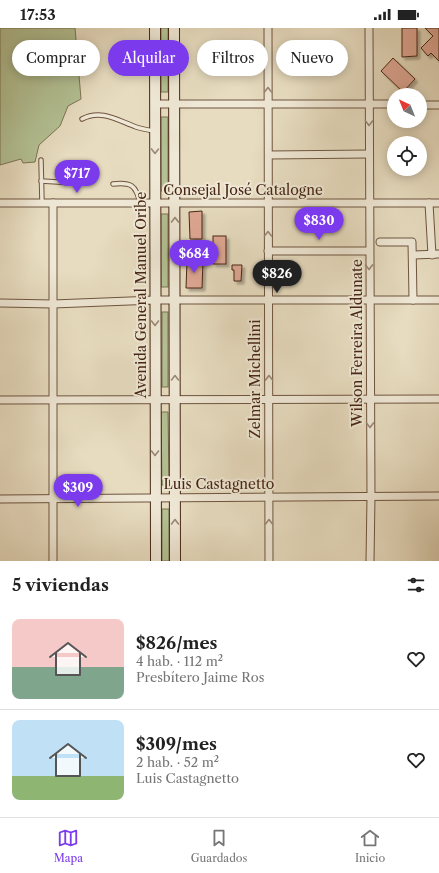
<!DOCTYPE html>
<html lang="es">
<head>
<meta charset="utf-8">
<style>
	body { margin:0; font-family:"Libre Caslon Text",serif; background:#f2f2f2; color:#222; height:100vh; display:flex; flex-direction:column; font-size:15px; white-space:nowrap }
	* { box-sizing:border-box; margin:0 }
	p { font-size:13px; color:#767676 }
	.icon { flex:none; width:22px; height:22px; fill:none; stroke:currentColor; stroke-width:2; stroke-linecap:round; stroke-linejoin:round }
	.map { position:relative; height:533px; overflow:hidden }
	.sheet { display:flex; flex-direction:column; background:#fff; flex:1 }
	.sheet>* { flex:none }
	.banner { position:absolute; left:12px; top:12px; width:415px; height:36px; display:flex; gap:8px }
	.needle { width:26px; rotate:317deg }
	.fabs { position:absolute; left:387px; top:60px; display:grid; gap:8px }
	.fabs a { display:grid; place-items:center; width:40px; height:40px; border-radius:50%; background:#fff; box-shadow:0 2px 10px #0003; font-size:20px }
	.price { position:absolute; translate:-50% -34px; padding:0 9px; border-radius:14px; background:#7c3aed; color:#fff; font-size:13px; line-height:26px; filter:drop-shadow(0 1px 2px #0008) }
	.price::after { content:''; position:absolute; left:50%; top:24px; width:12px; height:9px; margin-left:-6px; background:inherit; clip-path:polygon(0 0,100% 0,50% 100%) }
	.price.selected { background:#222; color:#fff }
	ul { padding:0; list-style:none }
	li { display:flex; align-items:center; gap:12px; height:100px; padding:0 12px }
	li+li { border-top:1px solid #e0e0e0 }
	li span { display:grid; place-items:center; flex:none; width:112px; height:80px; border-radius:8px; color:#555 }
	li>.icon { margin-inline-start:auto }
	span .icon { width:48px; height:48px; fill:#fffc; stroke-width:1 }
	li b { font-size:17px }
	h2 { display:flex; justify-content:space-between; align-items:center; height:48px; padding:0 12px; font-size:17px }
	.tag { padding:0 14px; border-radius:18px; background:#fff; box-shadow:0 2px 10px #0003; font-size:14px; line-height:36px }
	.tag.selected { background:#7c3aed; color:#fff }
	.status { display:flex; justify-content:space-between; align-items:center; height:28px; padding:0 20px; background:#fff; direction:ltr }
	.status svg { height:11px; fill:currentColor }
	.tabs { display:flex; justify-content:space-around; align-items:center; height:56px; border-top:1px solid #e0e0e0; background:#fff; font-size:11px; color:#767676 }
	.tabs a { display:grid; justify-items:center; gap:2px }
	.tabs .selected { color:#7c3aed }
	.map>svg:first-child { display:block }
	.green { fill:#b3c194; stroke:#7d7454 }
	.building { fill:#dfa895; stroke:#472614; filter:url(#shadow) }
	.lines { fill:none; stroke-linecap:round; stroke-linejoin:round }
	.service-casing { stroke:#6f543f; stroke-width:5.5 }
	.minor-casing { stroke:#6f543f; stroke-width:9 }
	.secondary-casing { stroke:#472614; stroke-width:12 }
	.service { stroke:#efe8d6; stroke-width:3.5 }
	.minor { stroke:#efe8d6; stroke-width:7 }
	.secondary { stroke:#efe8d6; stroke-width:10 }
	.oneway { stroke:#9b8775 }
	.labels { text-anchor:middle; stroke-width:4; stroke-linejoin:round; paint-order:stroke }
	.street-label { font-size:14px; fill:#472614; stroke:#efe8d6 }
</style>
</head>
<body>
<div class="status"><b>17:53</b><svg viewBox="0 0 49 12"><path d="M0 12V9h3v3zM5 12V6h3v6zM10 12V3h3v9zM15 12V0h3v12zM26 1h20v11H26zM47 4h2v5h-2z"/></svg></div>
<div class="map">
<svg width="439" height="533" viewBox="0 0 439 533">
	<defs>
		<filter id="shadow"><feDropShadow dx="3" dy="3" stdDeviation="1" flood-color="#0004"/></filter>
	</defs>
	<rect width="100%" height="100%" fill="#e7dcc0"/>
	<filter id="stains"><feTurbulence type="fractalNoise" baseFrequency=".005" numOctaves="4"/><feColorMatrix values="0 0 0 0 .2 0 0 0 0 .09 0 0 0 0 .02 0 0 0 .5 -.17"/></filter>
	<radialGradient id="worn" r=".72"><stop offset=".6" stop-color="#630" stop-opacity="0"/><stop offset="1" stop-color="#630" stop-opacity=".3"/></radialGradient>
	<g class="green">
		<polygon points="0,0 75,0 81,71 68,78 60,98 39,117 35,134 23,135 21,131 0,137"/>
		<rect x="161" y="0" width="7" height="64"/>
		<polygon points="161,89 168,89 168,162 161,163"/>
		<rect x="161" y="186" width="7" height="73"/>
		<rect x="162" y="284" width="6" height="75"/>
		<polygon points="161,384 168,384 169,457 162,457"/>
		<rect x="162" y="481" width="7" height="52"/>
	</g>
	<g class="building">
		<polygon points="402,0 417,0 417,28 402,29"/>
		<polygon points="425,0 439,0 439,33 431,25 428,28 421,20 433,8"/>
		<polygon points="393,30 415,51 403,64 381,43"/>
		<polygon points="202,183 202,211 190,211 189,184"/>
		<rect x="213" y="208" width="13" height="28"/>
		<polygon points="187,233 203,233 202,260 186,260"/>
		<polygon points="232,237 242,237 241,253 234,253 234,242 232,242"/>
	</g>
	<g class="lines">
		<g class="service-casing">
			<g id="service">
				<path d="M82,91C101,81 117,92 136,99C142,101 148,102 154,103"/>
				<polyline points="41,132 42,175"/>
				<polyline points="41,153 75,155"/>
				<path d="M113,156C131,154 136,157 140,175"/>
			</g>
		</g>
		<g class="minor-casing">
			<g id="minor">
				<polyline points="268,0 269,533"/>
				<polyline points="369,0 371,469 370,533"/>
				<polyline points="155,76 394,76"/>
				<polyline points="420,77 439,77"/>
				<polyline points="269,127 369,126"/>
				<polyline points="0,175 439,175"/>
				<polyline points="53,175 53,533"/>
				<polyline points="429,175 432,227"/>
				<polyline points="380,214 412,214 413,272"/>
				<polyline points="268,223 369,223"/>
				<polyline points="414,227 439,226"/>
				<polyline points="0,275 53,276 155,272 439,272"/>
				<polyline points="0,372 439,371"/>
				<polyline points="0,471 439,468"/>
			</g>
		</g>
		<g class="secondary-casing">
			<g id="secondary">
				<polyline points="155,0 156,533"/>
				<polyline points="174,0 175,533"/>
			</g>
		</g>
		<use href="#service" class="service"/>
		<use href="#minor" class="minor"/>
		<use href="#secondary" class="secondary"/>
	</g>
	<defs><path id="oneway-chevron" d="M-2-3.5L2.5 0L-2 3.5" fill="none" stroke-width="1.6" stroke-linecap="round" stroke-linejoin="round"/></defs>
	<g class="oneway">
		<use href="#oneway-chevron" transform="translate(268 62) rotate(-90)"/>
		<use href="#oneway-chevron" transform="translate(369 95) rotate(90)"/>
		<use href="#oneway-chevron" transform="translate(155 123) rotate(91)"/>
		<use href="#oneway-chevron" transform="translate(175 192) rotate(-90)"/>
		<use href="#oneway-chevron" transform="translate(268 206) rotate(-90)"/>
		<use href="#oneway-chevron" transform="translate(369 239) rotate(89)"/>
		<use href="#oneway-chevron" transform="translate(155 295) rotate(90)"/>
		<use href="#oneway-chevron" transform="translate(175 350) rotate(-90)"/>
		<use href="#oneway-chevron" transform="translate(269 350) rotate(-91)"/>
		<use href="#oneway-chevron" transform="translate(370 397) rotate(89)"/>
		<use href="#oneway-chevron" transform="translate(155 425) rotate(90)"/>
		<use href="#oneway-chevron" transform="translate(175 494) rotate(-90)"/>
		<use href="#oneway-chevron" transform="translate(269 494) rotate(-90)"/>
	</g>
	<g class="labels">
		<g class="street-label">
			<text x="243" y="167">Consejal José Catalogne</text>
			<text transform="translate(141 267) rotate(-90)" y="5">Avenida General Manuel Oribe</text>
			<text transform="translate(357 315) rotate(-90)" y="5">Wilson Ferreira Aldunate</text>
			<text transform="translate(255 351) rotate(-90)" y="5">Zelmar Michellini</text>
			<text x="219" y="461">Luis Castagnetto</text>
		</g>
	</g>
	<rect width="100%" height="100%" filter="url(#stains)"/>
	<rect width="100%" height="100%" fill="url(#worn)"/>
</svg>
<div class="fabs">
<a><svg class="needle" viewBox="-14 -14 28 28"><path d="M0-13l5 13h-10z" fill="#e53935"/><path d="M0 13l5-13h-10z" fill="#767676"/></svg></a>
<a><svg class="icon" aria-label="locate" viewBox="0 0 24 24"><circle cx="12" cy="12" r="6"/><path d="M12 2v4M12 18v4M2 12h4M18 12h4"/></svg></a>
</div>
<b class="price" style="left:77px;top:166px">$717</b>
<b class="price" style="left:319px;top:213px">$830</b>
<b class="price" style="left:194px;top:246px">$684</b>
<b class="price selected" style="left:277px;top:266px">$826</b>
<b class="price" style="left:78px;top:480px">$309</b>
<div class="banner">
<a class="tag">Comprar</a>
<a class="tag selected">Alquilar</a>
<a class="tag">Filtros</a>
<a class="tag">Nuevo</a>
</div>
</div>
<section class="sheet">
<h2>5 viviendas<svg class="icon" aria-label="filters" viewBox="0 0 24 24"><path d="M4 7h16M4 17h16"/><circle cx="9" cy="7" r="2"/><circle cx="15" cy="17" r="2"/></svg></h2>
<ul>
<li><span style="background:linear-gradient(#f6c9c9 60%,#7fa58c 0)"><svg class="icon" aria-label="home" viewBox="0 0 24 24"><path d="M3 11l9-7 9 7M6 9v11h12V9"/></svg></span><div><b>$826/mes</b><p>4 hab. · 112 m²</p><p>Presbítero Jaime Ros</p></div><svg class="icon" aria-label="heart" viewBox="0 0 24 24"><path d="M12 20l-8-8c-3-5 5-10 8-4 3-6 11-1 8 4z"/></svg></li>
<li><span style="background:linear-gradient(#bfe0f5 70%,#8fb573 0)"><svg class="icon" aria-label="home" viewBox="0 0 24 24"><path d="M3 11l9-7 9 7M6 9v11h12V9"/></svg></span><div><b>$309/mes</b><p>2 hab. · 52 m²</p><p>Luis Castagnetto</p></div><svg class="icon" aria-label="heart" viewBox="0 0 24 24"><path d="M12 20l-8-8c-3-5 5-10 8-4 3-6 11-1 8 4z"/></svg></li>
</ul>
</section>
<nav class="tabs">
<a class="selected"><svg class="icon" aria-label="map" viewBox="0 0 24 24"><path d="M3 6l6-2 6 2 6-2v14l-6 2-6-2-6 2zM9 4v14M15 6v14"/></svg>Mapa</a>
<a><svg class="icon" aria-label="saved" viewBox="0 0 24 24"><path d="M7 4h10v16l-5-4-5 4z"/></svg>Guardados</a>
<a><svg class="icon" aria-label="home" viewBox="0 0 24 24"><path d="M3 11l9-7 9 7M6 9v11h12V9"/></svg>Inicio</a>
</nav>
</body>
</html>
